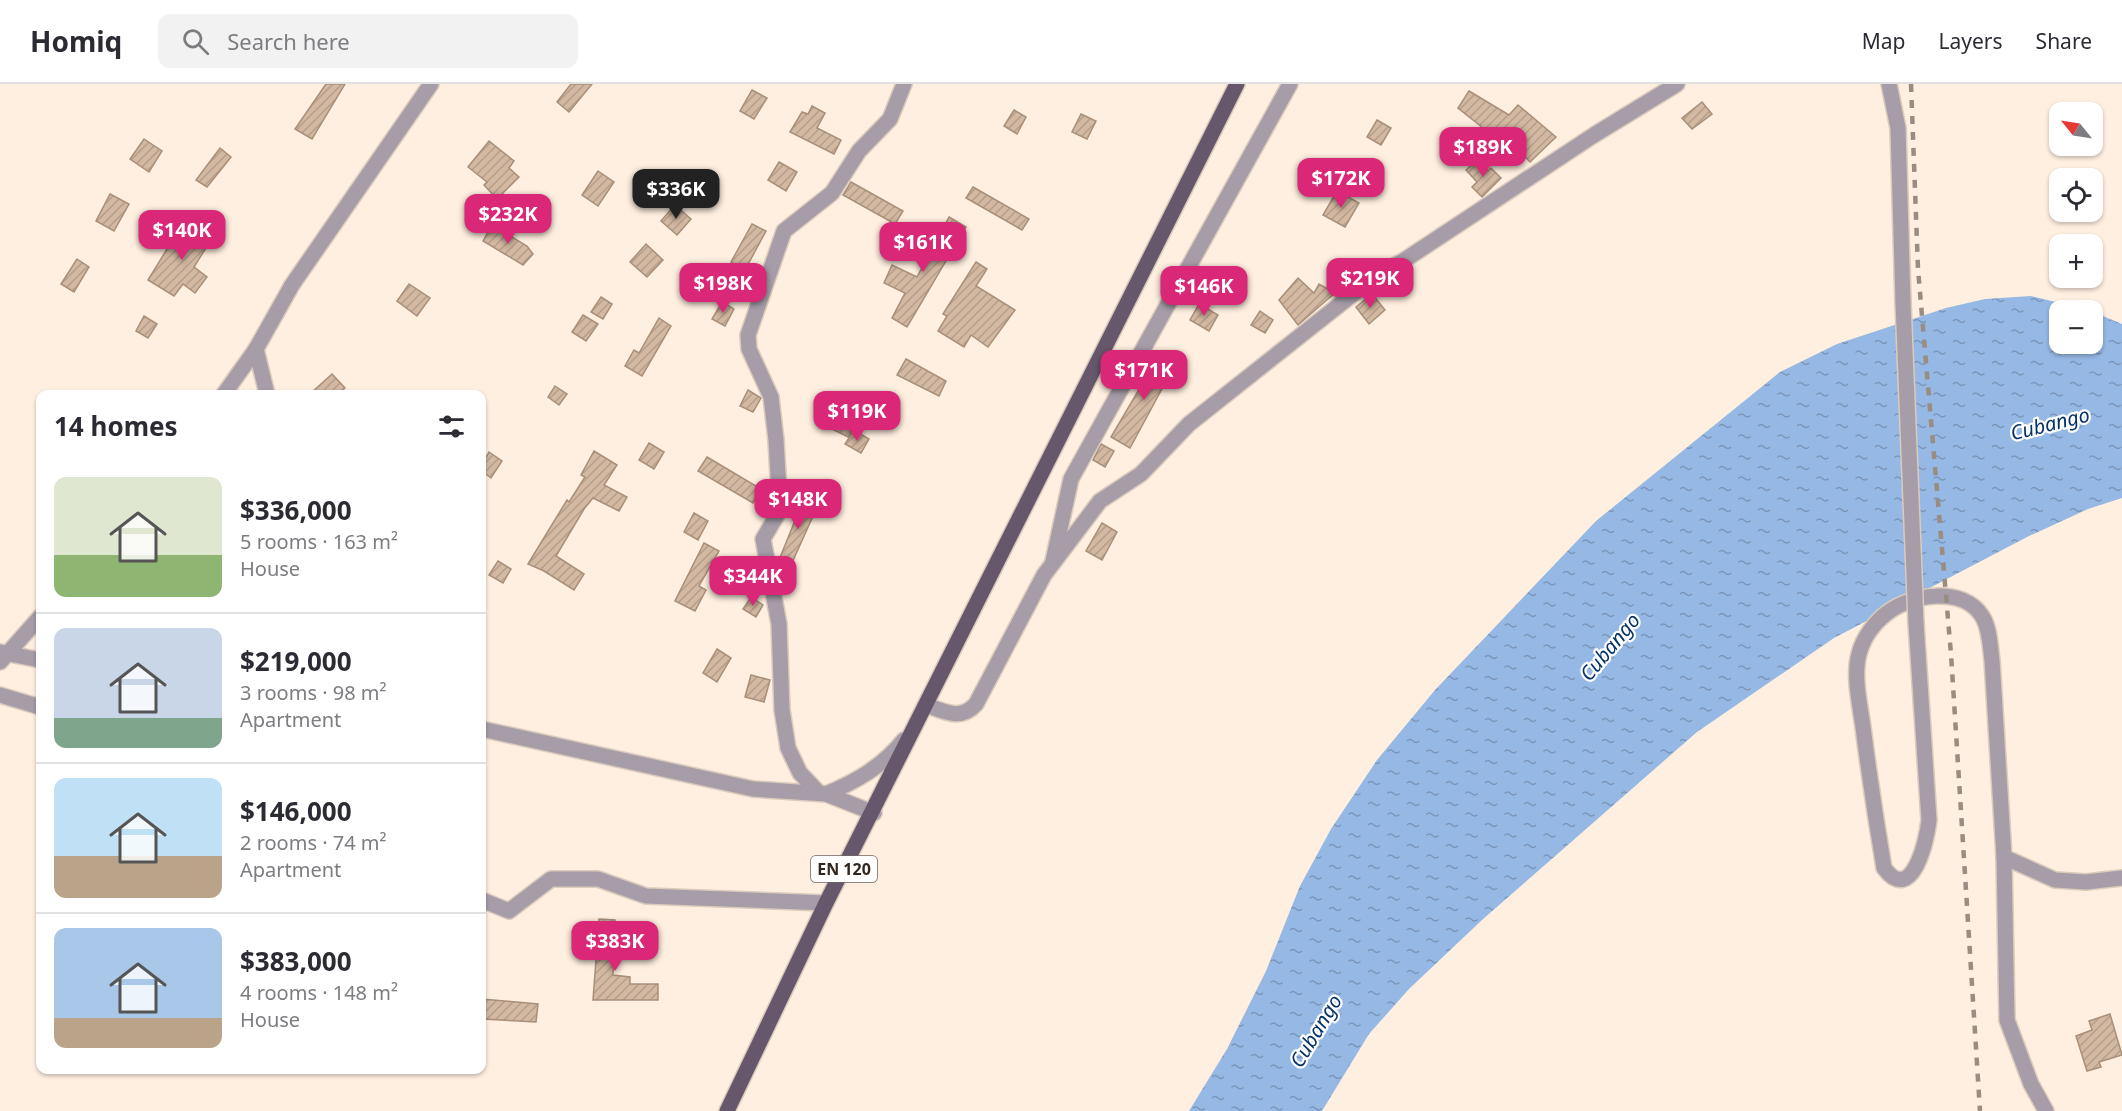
<!DOCTYPE html>
<html lang="en">
<head>
<meta charset="utf-8">
<style>
	body { margin:0; font-family:"Noto Sans",sans-serif; background:#f2f2f3; color:#2b2b33; height:100vh; display:flex; flex-direction:column; font-size:22px; white-space:nowrap }
	* { box-sizing:border-box; margin:0 }
	p { font-size:20px; color:#7c7c81 }
	.icon { flex:none; width:33px; height:33px; fill:none; stroke:currentColor; stroke-width:2; stroke-linecap:round; stroke-linejoin:round }
	.map { position:relative; flex:1; overflow:hidden }
	.sheet { position:absolute; left:36px; top:306px; width:450px; height:684px; display:flex; flex-direction:column; background:#fff; border-radius:12px; box-shadow:0 2px 4px #0004 }
	.sheet>* { flex:none }
	.needle { width:39px; rotate:300deg }
	.buttons { position:absolute; left:2049px; top:18px; display:grid; gap:12px }
	.buttons a { display:grid; place-items:center; width:54px; height:54px; border-radius:12px; background:#fff; box-shadow:0 2px 4px #0004; font-size:30px }
	.price { position:absolute; translate:-50% -51px; padding:0 14px; border-radius:12px; background:#db2777; color:#fff; font-size:20px; line-height:39px; filter:drop-shadow(0 2px 3px #0008) }
	.price::after { content:''; position:absolute; left:50%; top:36px; width:18px; height:14px; margin-left:-9px; background:inherit; clip-path:polygon(0 0,100% 0,50% 100%) }
	.price.selected { background:#222; color:#fff }
	ul { padding:0; list-style:none }
	li { display:flex; align-items:center; gap:18px; height:150px; padding:0 18px }
	li+li { border-top:2px solid #e1e1e2 }
	li span { display:grid; place-items:center; flex:none; width:168px; height:120px; border-radius:12px; color:#555 }
	li>.icon { margin-inline-start:auto }
	span .icon { width:72px; height:72px; fill:#fffc; stroke-width:1 }
	li b { font-size:26px }
	h2 { display:flex; justify-content:space-between; align-items:center; height:72px; padding:0 18px; font-size:26px }
	header { display:flex; align-items:center; gap:36px; box-sizing:border-box; height:84px; padding:0 30px; background:#fff; border-bottom:2px solid #e1e1e2 }
	header strong { font-size:28px }
	nav { display:flex; gap:33px; margin-inline-start:auto; font-size:21px }
	.search { width:420px; height:54px; background:#f2f2f3; display:flex; align-items:center; gap:15px; box-sizing:border-box; padding:0 21px; border-radius:12px; color:#7c7c81; font-size:22px }
	.map>svg:first-child { display:block }
	.water { fill:url(#water-ripples) }
	.building { fill:url(#building-hatch); stroke:#a88f79; stroke-width:1.5 }
	.lines { fill:none; stroke-linecap:round; stroke-linejoin:round }
	.minor-casing { stroke:#dacbbd; stroke-width:18 }
	.major-casing { stroke:#dacbbd; stroke-width:18 }
	.minor { stroke:#a69da8; stroke-width:15 }
	.major { stroke:#67576c; stroke-width:15 }
	.rail { stroke:#998c80; stroke-width:4.5; stroke-dasharray:8 8; stroke-linecap:butt }
	.minor-bridge-casing { stroke:#dacbbd; stroke-width:18; stroke-linecap:butt }
	.minor-bridge { stroke:#a69da8; stroke-width:15 }
	.labels { text-anchor:middle; stroke-width:4.5; stroke-linejoin:round; paint-order:stroke }
	.shield { fill:#fff; stroke:#6e6761; stroke-width:1.5 }
	.shield-label { font-size:16px; font-weight:bold; fill:#30261d }
	.water-label { font-size:20px; font-style:italic; fill:#053368; stroke:#fff }
</style>
</head>
<body>
<header>
<strong>Homiq</strong>
<div class="search"><svg class="icon" aria-label="search" viewBox="0 0 24 24"><circle cx="10" cy="10" r="6"/><path d="M15 15l6 6"/></svg>Search here</div>
<nav><a>Map</a><a>Layers</a><a>Share</a></nav>
</header>
<div class="map">
<svg width="2122" height="1027" viewBox="0 0 2122 1027">
	<defs>
		<pattern id="water-ripples" width="26" height="14" patternUnits="userSpaceOnUse" patternTransform="scale(1.5)"><rect width="26" height="14" fill="#96b8e4"/><path d="M2 4q2-2 4 0t4 0M15 11q2-2 4 0t4 0" fill="none" stroke="#7b95b8"/></pattern>
		<pattern id="building-hatch" width="6" height="6" patternUnits="userSpaceOnUse" patternTransform="scale(1.5)"><rect width="6" height="6" fill="#d3b8a2"/><path d="M-1 1l2-2M0 6l6-6M5 7l2-2" fill="none" stroke="#b59e8b"/></pattern>
	</defs>
	<rect width="100%" height="100%" fill="#ffefe0"/>
	<polygon class="water" points="2031,212 2089,226 2060,226 2060,260 2092,260 2093,228 2122,240 2122,414 2088,425 2029,452 1834,554 1697,648 1482,836 1409,905 1369,950 1322,1027 1189,1027 1227,965 1266,887 1300,802 1331,745 1377,676 1435,606 1596,437 1780,288 1837,260 1946,224 1985,215"/>
	<g class="building">
		<polygon points="326,0 345,0 312,55 295,45"/>
		<polygon points="571,0 592,0 569,28 557,18"/>
		<polygon points="752,6 767,14 754,35 740,27"/>
		<polygon points="1469,7 1509,31 1518,21 1556,53 1530,78 1507,54 1503,60 1458,24"/>
		<polygon points="1702,18 1712,30 1692,45 1682,34"/>
		<polygon points="812,22 825,29 817,44 841,56 834,70 790,48 802,28 808,30"/>
		<polygon points="1014,26 1026,33 1017,50 1004,42"/>
		<polygon points="1081,30 1096,37 1087,55 1072,48"/>
		<polygon points="1377,36 1391,44 1381,61 1367,53"/>
		<polygon points="144,55 162,67 149,88 130,75"/>
		<polygon points="489,57 514,77 509,84 519,93 497,115 484,101 487,98 468,83"/>
		<polygon points="220,64 231,73 207,103 196,96"/>
		<polygon points="1477,76 1488,87 1491,84 1501,94 1482,113 1472,103 1477,98 1466,86"/>
		<polygon points="779,78 797,88 786,107 768,96"/>
		<polygon points="598,87 614,98 598,122 582,111"/>
		<polygon points="851,98 903,127 895,140 843,111"/>
		<polygon points="973,103 1029,135 1022,146 966,114"/>
		<polygon points="1337,107 1359,119 1345,143 1323,131"/>
		<polygon points="110,110 129,120 114,147 96,137"/>
		<polygon points="675,121 691,135 677,151 661,137"/>
		<polygon points="949,133 966,143 907,243 892,234 905,209 884,199 892,181 917,193"/>
		<polygon points="206,137 218,145 194,183 207,193 195,209 183,200 174,212 148,196 167,165 161,162 172,144 194,156"/>
		<polygon points="752,140 766,147 745,186 731,178"/>
		<polygon points="492,141 527,162 533,170 523,181 483,157"/>
		<polygon points="646,160 663,176 647,193 630,178"/>
		<polygon points="77,175 89,183 74,208 61,200"/>
		<polygon points="976,178 987,185 976,202 1015,226 988,263 971,251 964,263 938,247 947,232 943,230"/>
		<polygon points="1298,194 1314,209 1319,200 1335,209 1298,241 1279,216"/>
		<polygon points="409,200 430,214 417,232 397,217"/>
		<polygon points="1372,210 1385,226 1369,240 1356,223"/>
		<polygon points="601,213 612,220 603,235 591,228"/>
		<polygon points="722,218 734,225 725,242 712,235"/>
		<polygon points="1199,220 1218,231 1209,247 1190,236"/>
		<polygon points="1260,227 1273,236 1265,249 1251,241"/>
		<polygon points="583,231 598,240 586,257 572,248"/>
		<polygon points="144,232 157,240 148,254 136,247"/>
		<polygon points="659,234 671,242 642,292 625,282 634,266 639,269"/>
		<polygon points="1161,268 1177,277 1130,364 1111,353"/>
		<polygon points="906,275 946,297 939,312 897,291"/>
		<polygon points="332,290 345,304 338,310 310,310"/>
		<polygon points="555,302 567,310 559,321 548,313"/>
		<polygon points="748,306 761,314 753,328 740,322"/>
		<polygon points="854,308 869,317 848,353 832,345"/>
		<polygon points="854,346 869,355 861,369 845,360"/>
		<polygon points="649,359 664,368 654,385 639,376"/>
		<polygon points="1101,360 1114,367 1105,383 1093,376"/>
		<polygon points="594,367 617,381 604,401 627,413 619,427 593,414 584,425 556,472 584,490 574,506 544,487 528,480 567,416 569,418 585,393 581,391"/>
		<polygon points="489,368 502,377 491,394 482,387 482,380"/>
		<polygon points="707,373 761,405 753,419 698,387"/>
		<polygon points="800,414 818,421 791,481 779,476 796,434 793,432"/>
		<polygon points="694,429 708,437 698,456 684,448"/>
		<polygon points="1102,439 1117,448 1102,476 1086,467"/>
		<polygon points="704,459 719,467 699,502 706,506 695,527 675,517"/>
		<polygon points="498,477 511,485 503,499 489,491"/>
		<polygon points="751,513 763,521 756,533 743,525"/>
		<polygon points="717,565 731,574 717,598 703,589"/>
		<polygon points="751,591 770,596 764,618 745,613"/>
		<polygon points="599,835 615,836 613,891 630,893 630,900 658,900 658,916 593,916"/>
		<polygon points="482,915 538,920 536,938 482,935"/>
		<polygon points="2110,930 2122,971 2099,978 2101,983 2087,987 2076,952 2092,946 2089,937"/>
	</g>
	<g class="lines">
		<g class="minor-casing">
			<g id="minor">
				<polyline points="1889,0 1898,44 1903,218"/>
				<polyline points="256,265 267,310"/>
				<polyline points="224,310 256,265 292,201 431,0"/>
				<polyline points="1053,477 1071,395 1290,0"/>
				<path d="M1916,539L1929,736C1927,756 1912,822 1884,784C1876,737 1869,690 1863,643C1860,621 1853,592 1859,570C1863,554 1874,539 1887,529C1911,510 1963,502 1982,532C1990,544 1990,563 1992,576L2004,773L2007,936L2031,1000L2046,1027"/>
				<polyline points="0,568 40,576"/>
				<polyline points="0,578 40,533"/>
				<polyline points="0,611 40,623"/>
				<path d="M926,621C945,628 961,637 976,620L1044,491L1100,417L1141,390L1189,340L1377,191L1403,177L1594,51L1677,0"/>
				<polyline points="482,645 753,705 826,710 874,729"/>
				<polyline points="819,709 800,689 788,664 782,626 779,540 763,455 780,426 776,356 771,313 749,265 748,251 784,147 832,109 859,67 890,35 904,0"/>
				<path d="M826,710C857,697 883,682 904,656"/>
				<polyline points="2004,773 2055,796 2086,798 2122,794"/>
				<polyline points="482,816 509,827 551,795 598,795 646,812 826,819"/>
			</g>
		</g>
		<g class="major-casing">
			<polyline id="major" points="727,1027 826,819 1237,0"/>
		</g>
		<use href="#minor" class="minor"/>
		<use href="#major" class="major"/>
		<polyline class="rail" points="1911,0 1918,185 1951,570 1980,1027"/>
		<g class="minor-bridge-casing">
			<polyline id="minor-bridge" points="1903,218 1916,539"/>
		</g>
		<use href="#minor-bridge" class="minor-bridge"/>
	</g>
	<g class="labels">
		<rect class="shield" x="811" y="772" width="66" height="26" rx="4.5"/>
		<g class="shield-label">
			<text x="844" y="791">EN 120</text>
		</g>
		<g class="water-label">
			<text transform="translate(2050 340) rotate(-14)" y="7">Cubango</text>
			<text transform="translate(1610 563) rotate(-50)" y="7">Cubango</text>
			<text transform="translate(1316 947) rotate(-59)" y="7">Cubango</text>
		</g>
	</g>
</svg>
<div class="buttons">
<a><svg class="needle" viewBox="-14 -14 28 28"><path d="M0-13l5 13h-10z" fill="#e53935"/><path d="M0 13l5-13h-10z" fill="#7c7c81"/></svg></a>
<a><svg class="icon" aria-label="locate" viewBox="0 0 24 24"><circle cx="12" cy="12" r="6"/><path d="M12 2v4M12 18v4M2 12h4M18 12h4"/></svg></a>
<a>+</a>
<a>−</a>
</div>
<b class="price" style="left:1483px;top:94px">$189K</b>
<b class="price" style="left:1341px;top:125px">$172K</b>
<b class="price selected" style="left:676px;top:136px">$336K</b>
<b class="price" style="left:508px;top:161px">$232K</b>
<b class="price" style="left:182px;top:177px">$140K</b>
<b class="price" style="left:923px;top:189px">$161K</b>
<b class="price" style="left:1370px;top:225px">$219K</b>
<b class="price" style="left:723px;top:230px">$198K</b>
<b class="price" style="left:1204px;top:233px">$146K</b>
<b class="price" style="left:1144px;top:317px">$171K</b>
<b class="price" style="left:857px;top:358px">$119K</b>
<b class="price" style="left:798px;top:446px">$148K</b>
<b class="price" style="left:753px;top:523px">$344K</b>
<b class="price" style="left:615px;top:888px">$383K</b>
<section class="sheet">
<h2>14 homes<svg class="icon" aria-label="filters" viewBox="0 0 24 24"><path d="M4 7h16M4 17h16"/><circle cx="9" cy="7" r="2"/><circle cx="15" cy="17" r="2"/></svg></h2>
<ul>
<li><span style="background:linear-gradient(#dfe7d0 65%,#8fb573 0)"><svg class="icon" aria-label="home" viewBox="0 0 24 24"><path d="M3 11l9-7 9 7M6 9v11h12V9"/></svg></span><div><b>$336,000</b><p>5 rooms · 163 m²</p><p>House</p></div></li>
<li><span style="background:linear-gradient(#c9d6e8 75%,#7fa58c 0)"><svg class="icon" aria-label="home" viewBox="0 0 24 24"><path d="M3 11l9-7 9 7M6 9v11h12V9"/></svg></span><div><b>$219,000</b><p>3 rooms · 98 m²</p><p>Apartment</p></div></li>
<li><span style="background:linear-gradient(#bfe0f5 65%,#b9a48a 0)"><svg class="icon" aria-label="home" viewBox="0 0 24 24"><path d="M3 11l9-7 9 7M6 9v11h12V9"/></svg></span><div><b>$146,000</b><p>2 rooms · 74 m²</p><p>Apartment</p></div></li>
<li><span style="background:linear-gradient(#a9c7e8 75%,#b9a48a 0)"><svg class="icon" aria-label="home" viewBox="0 0 24 24"><path d="M3 11l9-7 9 7M6 9v11h12V9"/></svg></span><div><b>$383,000</b><p>4 rooms · 148 m²</p><p>House</p></div></li>
</ul>
</section>
</div>
</body>
</html>
